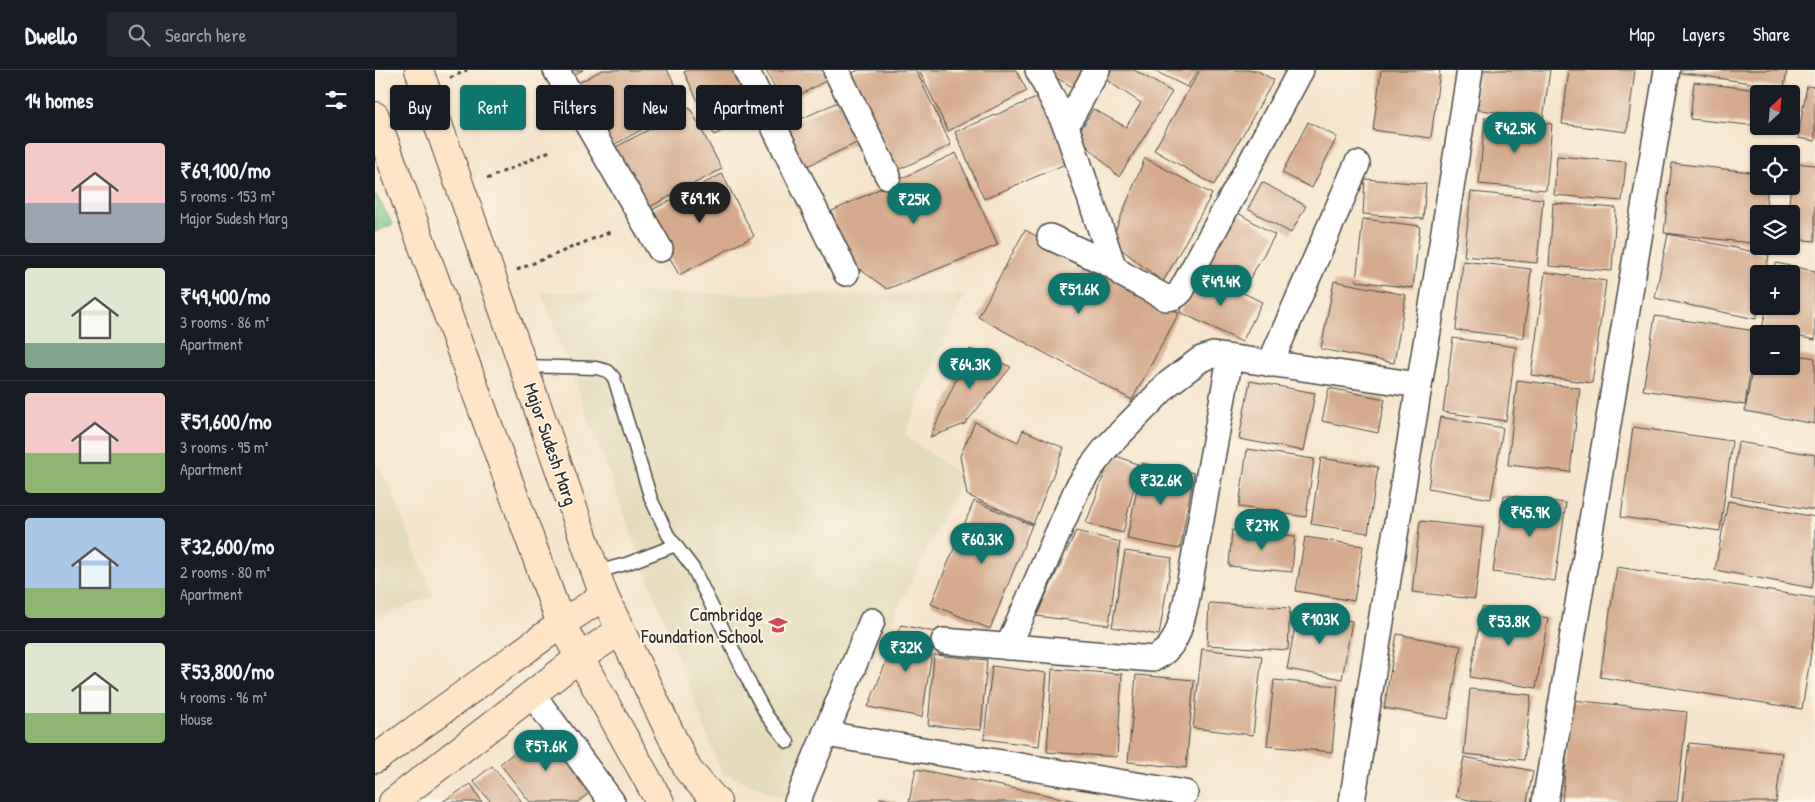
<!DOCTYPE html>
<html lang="en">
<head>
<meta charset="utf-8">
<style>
	body { margin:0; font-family:"Patrick Hand",sans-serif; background:#242831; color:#f1f3f6; height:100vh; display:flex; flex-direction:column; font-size:19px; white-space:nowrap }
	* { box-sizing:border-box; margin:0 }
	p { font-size:16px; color:#9ea1a6 }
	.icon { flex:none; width:28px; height:28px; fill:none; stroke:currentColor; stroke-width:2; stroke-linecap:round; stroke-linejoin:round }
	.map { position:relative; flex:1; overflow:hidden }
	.side { display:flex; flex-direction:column; background:#171b24; width:375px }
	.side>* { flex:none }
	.hud { position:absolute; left:15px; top:15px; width:475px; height:45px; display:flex; gap:10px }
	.needle { width:32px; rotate:26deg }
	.buttons { position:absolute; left:1375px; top:15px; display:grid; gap:10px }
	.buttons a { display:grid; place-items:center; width:50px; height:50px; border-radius:5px; background:#171b24; box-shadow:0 1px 4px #0004; font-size:25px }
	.price { position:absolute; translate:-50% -42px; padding:0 11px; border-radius:18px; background:#0f766e; color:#fff; font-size:16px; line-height:32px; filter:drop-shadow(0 1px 2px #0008) }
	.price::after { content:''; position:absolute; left:50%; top:30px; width:15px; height:11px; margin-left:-8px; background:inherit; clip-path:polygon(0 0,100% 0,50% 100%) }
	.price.active { background:#222; color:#fff }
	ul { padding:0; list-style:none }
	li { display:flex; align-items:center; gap:15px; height:125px; padding:0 25px }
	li+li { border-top:1px solid #363941 }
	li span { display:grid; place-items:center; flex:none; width:140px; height:100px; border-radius:5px; color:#555 }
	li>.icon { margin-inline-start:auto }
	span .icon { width:60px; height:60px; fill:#fffc; stroke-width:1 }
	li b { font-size:21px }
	h2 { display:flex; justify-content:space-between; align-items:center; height:60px; padding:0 25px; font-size:21px }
	.chip { padding:0 18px; border-radius:5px; background:#171b24; box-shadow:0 1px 4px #0004; font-size:18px; line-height:45px }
	.chip.active { background:#0f766e; color:#fff }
	header { display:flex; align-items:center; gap:30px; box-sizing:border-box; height:70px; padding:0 25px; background:#171b24; border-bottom:1px solid #363941 }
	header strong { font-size:24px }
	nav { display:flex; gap:28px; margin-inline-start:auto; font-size:18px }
	.search { width:350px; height:45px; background:#242831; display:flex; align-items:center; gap:12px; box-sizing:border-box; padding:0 18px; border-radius:5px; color:#9ea1a6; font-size:19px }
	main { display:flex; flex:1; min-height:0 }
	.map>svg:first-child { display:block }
	.built { fill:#e4dbba }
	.green { fill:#81c984; stroke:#567a58 }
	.building { fill:#d6ab8d }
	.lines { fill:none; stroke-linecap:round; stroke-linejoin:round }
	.lane-casing { stroke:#494743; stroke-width:15 }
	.street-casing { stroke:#494743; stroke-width:28 }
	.secondary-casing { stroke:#494743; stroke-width:30 }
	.path { stroke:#494743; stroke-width:3; stroke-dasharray:4 4; stroke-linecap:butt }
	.lane { stroke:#fff; stroke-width:12 }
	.street { stroke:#fff; stroke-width:25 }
	.secondary { stroke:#ffe4c6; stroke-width:28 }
	.labels { text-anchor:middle; stroke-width:4; stroke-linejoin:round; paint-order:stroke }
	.street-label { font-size:19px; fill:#2b2b2b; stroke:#fcf5e5 }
	.poi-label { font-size:19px; fill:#2b2b2b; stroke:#fcf5e5; text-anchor:end }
</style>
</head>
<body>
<header>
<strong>Dwello</strong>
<div class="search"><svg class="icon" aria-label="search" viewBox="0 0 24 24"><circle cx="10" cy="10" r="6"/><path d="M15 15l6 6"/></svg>Search here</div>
<nav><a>Map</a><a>Layers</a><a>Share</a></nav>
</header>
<main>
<section class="side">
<h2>14 homes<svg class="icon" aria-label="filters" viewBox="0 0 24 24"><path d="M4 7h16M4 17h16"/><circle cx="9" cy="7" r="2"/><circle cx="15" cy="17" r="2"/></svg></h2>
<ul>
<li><span style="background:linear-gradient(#f6c9c9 60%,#9aa5b1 0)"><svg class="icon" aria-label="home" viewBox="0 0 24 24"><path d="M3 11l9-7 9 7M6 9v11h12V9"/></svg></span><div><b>₹69,100/mo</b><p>5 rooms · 153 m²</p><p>Major Sudesh Marg</p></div></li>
<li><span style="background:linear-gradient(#dfe7d0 75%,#7fa58c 0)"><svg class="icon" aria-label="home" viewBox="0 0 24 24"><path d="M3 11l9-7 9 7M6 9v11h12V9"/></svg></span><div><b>₹49,400/mo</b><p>3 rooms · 86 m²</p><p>Apartment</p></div></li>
<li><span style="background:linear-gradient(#f6c9c9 60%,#8fb573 0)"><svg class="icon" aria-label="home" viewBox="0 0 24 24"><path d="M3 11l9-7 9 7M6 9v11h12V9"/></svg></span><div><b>₹51,600/mo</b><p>3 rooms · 95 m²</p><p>Apartment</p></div></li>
<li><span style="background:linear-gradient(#a9c7e8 70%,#8fb573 0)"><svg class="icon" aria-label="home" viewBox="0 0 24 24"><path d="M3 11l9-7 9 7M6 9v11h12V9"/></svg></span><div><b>₹32,600/mo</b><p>2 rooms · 80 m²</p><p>Apartment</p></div></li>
<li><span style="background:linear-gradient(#dfe7d0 70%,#8fb573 0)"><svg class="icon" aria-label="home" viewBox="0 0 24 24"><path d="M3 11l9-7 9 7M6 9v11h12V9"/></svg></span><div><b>₹53,800/mo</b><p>4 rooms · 96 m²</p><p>House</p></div></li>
</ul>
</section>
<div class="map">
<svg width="1440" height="732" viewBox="0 0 1440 732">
	<rect width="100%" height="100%" fill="#fcf5e5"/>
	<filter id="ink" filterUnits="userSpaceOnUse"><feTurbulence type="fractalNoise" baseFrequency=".02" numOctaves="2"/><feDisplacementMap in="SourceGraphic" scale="10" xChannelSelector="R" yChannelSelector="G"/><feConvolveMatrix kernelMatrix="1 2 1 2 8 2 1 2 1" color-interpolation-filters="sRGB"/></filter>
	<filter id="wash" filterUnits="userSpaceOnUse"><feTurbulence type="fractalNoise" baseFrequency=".0096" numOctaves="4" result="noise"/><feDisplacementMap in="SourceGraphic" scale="20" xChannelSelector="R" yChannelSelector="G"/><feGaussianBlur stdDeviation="1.12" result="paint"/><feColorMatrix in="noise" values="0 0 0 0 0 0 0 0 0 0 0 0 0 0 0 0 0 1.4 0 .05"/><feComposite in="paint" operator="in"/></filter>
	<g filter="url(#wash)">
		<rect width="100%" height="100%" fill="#f6e5cc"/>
		<g class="built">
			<polygon points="166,222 589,225 530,365 587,407 429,732 417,732 346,702"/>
			<polygon points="0,390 17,422 58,526 0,549"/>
		</g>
		<polygon class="green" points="0,124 18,154 0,162"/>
		<g id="blocks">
			<g class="building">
				<polygon points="186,0 208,0 191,9"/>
				<polygon points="227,0 292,0 312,35 231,79 196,17"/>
				<polygon points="313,0 358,0 382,45 339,65 309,2"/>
				<polygon points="391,0 452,0 456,8 408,34"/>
				<polygon points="484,0 541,0 576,75 523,100 477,3"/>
				<polygon points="544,0 641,0 652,21 573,61"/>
				<polygon points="668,0 710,0 701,19"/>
				<polygon points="735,0 759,0 797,22 744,107 702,66 718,39 751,57 766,33 728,8"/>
				<polygon points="778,0 823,0 812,17"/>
				<polygon points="825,0 881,0 899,10 839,115 779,80"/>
				<polygon points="1006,0 1065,0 1056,68 998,60"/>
				<polygon points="1104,0 1175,0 1168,49 1099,39"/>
				<polygon points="1194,0 1260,0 1252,62 1187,54"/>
				<polygon points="1302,0 1412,0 1409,18 1302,2"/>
				<polygon points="1319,12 1405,23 1405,24 1384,24 1384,56 1315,49"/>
				<polygon points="1432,16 1440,17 1440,71 1423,68"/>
				<polygon points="666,26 695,92 609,129 580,62"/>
				<polygon points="467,30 486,71 428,98 407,58"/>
				<polygon points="315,38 347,99 267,141 235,80"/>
				<polygon points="1110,47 1177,54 1171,120 1104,114"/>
				<polygon points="933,52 962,67 937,118 907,103"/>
				<polygon points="581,83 623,175 512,219 468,187 457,141"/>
				<polygon points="1182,86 1251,92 1247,131 1179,125"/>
				<polygon points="770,88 837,124 788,212 736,171"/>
				<polygon points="1297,93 1384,103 1384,116 1393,116 1390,144 1384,144 1384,174 1289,163"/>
				<polygon points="1418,93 1440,95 1440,171 1416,169 1416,144 1413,144"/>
				<polygon points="347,104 379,166 304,205 271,143"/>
				<polygon points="990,109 1051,114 1048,149 988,144"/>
				<polygon points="887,112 931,136 916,163 873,139"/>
				<polygon points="1096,122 1168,129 1162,193 1089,186"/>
				<polygon points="1178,133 1241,138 1237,201 1174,196"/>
				<polygon points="858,140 900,165 867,222 825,198"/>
				<polygon points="988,149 1045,156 1038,218 981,211"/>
				<polygon points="650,160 804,243 757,330 603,247"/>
				<polygon points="1293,164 1394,185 1390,204 1384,204 1384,237 1381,249 1280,228"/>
				<polygon points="1088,191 1156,199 1149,268 1081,260"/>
				<polygon points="1401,193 1440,201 1440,270 1387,259 1392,236 1416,236 1416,204 1399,204"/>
				<polygon points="825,202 887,232 867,272 805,242"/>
				<polygon points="1170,202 1231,211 1217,313 1156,305"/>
				<polygon points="959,211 1031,225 1019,293 946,279"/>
				<polygon points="1280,246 1381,261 1370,335 1268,320"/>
				<polygon points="1078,268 1141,277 1131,351 1068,342"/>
				<polygon points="1381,277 1384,278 1384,296 1416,296 1416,284 1440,288 1440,354 1370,341"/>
				<polygon points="595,279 636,297 590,354 555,367"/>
				<polygon points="1142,310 1205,318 1195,402 1133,395"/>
				<polygon points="875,311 940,323 929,381 864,369"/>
				<polygon points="954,318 1010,329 1003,363 947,351"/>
				<polygon points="1065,347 1128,358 1116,429 1053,418"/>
				<polygon points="600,352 643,372 648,360 689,378 658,454 592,425 585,386"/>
				<polygon points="1258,357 1357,371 1345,461 1246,447"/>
				<polygon points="1363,372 1440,385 1440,440 1356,426"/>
				<polygon points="872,379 939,389 931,447 864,437"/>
				<polygon points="737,384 764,395 748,463 711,453"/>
				<polygon points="946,388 1003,397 993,463 936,454"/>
				<polygon points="767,393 819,403 805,479 752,469"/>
				<polygon points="1129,425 1191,433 1180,511 1118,502"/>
				<polygon points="599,431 657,455 615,559 556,534"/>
				<polygon points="1353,431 1440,447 1440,500 1437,518 1340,500"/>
				<polygon points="1045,451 1108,458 1100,529 1037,522"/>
				<polygon points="857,460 920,466 917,502 854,496"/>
				<polygon points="701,461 745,472 734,555 661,546"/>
				<polygon points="930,467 988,476 979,531 921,521"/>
				<polygon points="750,481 797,488 784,565 737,557"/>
				<polygon points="1242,497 1440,528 1440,558 1427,639 1225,607"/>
				<polygon points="834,533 915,538 913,580 832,575"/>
				<polygon points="1107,537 1173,548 1161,618 1095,607"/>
				<polygon points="923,541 977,551 967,609 912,599"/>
				<polygon points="526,555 560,562 547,647 493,637"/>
				<polygon points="1022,564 1086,576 1073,649 1009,638"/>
				<polygon points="827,579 887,586 878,665 818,658"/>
				<polygon points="559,585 612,590 606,660 553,655"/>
				<polygon points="617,596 672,603 664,676 609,669"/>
				<polygon points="677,599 747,604 742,687 672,682"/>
				<polygon points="761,605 819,610 811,698 753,692"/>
				<polygon points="899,610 963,616 957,682 892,676"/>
				<polygon points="1095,619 1156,625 1149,690 1089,684"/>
				<polygon points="1197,630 1312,642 1302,732 1187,732"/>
				<polygon points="170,658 219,719 203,732 155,732 125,694"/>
				<polygon points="1314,673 1407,683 1401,732 1307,732"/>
				<polygon points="1089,687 1158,701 1152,732 1104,732 1081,727"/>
				<polygon points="117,696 147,732 116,732 98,711"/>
				<polygon points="541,699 702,731 702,732 534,732"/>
				<polygon points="96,714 107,732 67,732"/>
				<polygon points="505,728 521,731 521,732 504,732"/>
			</g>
		</g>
	</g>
	<g filter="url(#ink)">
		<use href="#blocks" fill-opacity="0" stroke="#494743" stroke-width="1"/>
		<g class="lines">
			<g class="lane-casing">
				<g id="lane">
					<polyline points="148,296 221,298 233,301 239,308 276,429 293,465 318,498 376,616 392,646 413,672"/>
					<polyline points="221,502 251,494 301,475"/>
				</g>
			</g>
			<g class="street-casing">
				<g id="street">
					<polyline points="181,0 285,179"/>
					<polyline points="371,0 471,203"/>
					<polyline points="461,0 513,106"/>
					<path d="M663,0L691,56L738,196L747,204L791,228C798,228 802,226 806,221L926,0"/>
					<polyline points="691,56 722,0"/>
					<polyline points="675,167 738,196"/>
					<polyline points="895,294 982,94"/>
					<path d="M569,571L778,589C803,577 804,558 811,533L855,288"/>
					<polyline points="633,577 702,419 717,396 731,378 794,313 826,289 838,285 1044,315"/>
					<polyline points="157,624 237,732"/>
					<polyline points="450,664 810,723"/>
					<polyline points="422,732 497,551"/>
					<polyline points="977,732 1095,0"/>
					<polyline points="1170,732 1292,0"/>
				</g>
			</g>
			<g class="secondary-casing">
				<g id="secondary">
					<polyline points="44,0 229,526 313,700 342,732"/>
					<polyline points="0,46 186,554 285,732"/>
					<polyline points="0,689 186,554 229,526"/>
					<polyline points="18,732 204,588 246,560"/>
				</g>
			</g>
			<g class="path">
				<polyline points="75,8 92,0"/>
				<polyline points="112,109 177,80"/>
				<polyline points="142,200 237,161"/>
			</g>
			<use href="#lane" class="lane"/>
			<use href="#street" class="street"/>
			<use href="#secondary" class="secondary"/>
		</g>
	</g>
	<defs>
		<g id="school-bare" transform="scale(1.5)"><path d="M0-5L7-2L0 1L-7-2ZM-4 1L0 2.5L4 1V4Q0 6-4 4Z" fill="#d1495b" stroke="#fcf5e5" stroke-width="2.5" paint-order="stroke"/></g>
	</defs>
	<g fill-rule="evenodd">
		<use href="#school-bare" x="403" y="555"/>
	</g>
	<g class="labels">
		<g class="street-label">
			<text transform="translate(176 374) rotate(71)" y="7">Major Sudesh Marg</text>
		</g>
		<g class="poi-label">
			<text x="388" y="551">Cambridge<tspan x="388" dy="22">Foundation School</tspan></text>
		</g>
	</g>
</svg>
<div class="buttons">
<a><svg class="needle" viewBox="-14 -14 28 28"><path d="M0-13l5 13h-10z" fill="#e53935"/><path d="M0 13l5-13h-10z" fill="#9ea1a6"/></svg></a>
<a><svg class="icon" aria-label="locate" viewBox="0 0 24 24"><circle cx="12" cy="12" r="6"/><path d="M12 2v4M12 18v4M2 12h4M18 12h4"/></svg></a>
<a><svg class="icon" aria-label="layers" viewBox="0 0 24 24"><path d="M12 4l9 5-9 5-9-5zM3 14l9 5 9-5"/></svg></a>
<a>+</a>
<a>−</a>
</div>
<b class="price" style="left:1140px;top:84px">₹42.5K</b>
<b class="price active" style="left:325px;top:154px">₹69.1K</b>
<b class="price" style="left:539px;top:155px">₹25K</b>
<b class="price" style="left:846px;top:237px">₹49.4K</b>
<b class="price" style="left:704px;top:245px">₹51.6K</b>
<b class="price" style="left:595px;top:320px">₹64.3K</b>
<b class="price" style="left:786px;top:436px">₹32.6K</b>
<b class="price" style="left:1155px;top:468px">₹45.9K</b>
<b class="price" style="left:887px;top:481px">₹27K</b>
<b class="price" style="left:607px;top:495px">₹60.3K</b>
<b class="price" style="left:945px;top:575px">₹103K</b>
<b class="price" style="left:1134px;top:577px">₹53.8K</b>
<b class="price" style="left:531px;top:603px">₹32K</b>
<b class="price" style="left:171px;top:702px">₹57.6K</b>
<div class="hud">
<a class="chip">Buy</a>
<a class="chip active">Rent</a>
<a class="chip">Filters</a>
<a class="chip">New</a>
<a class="chip">Apartment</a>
</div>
</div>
</main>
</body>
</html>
